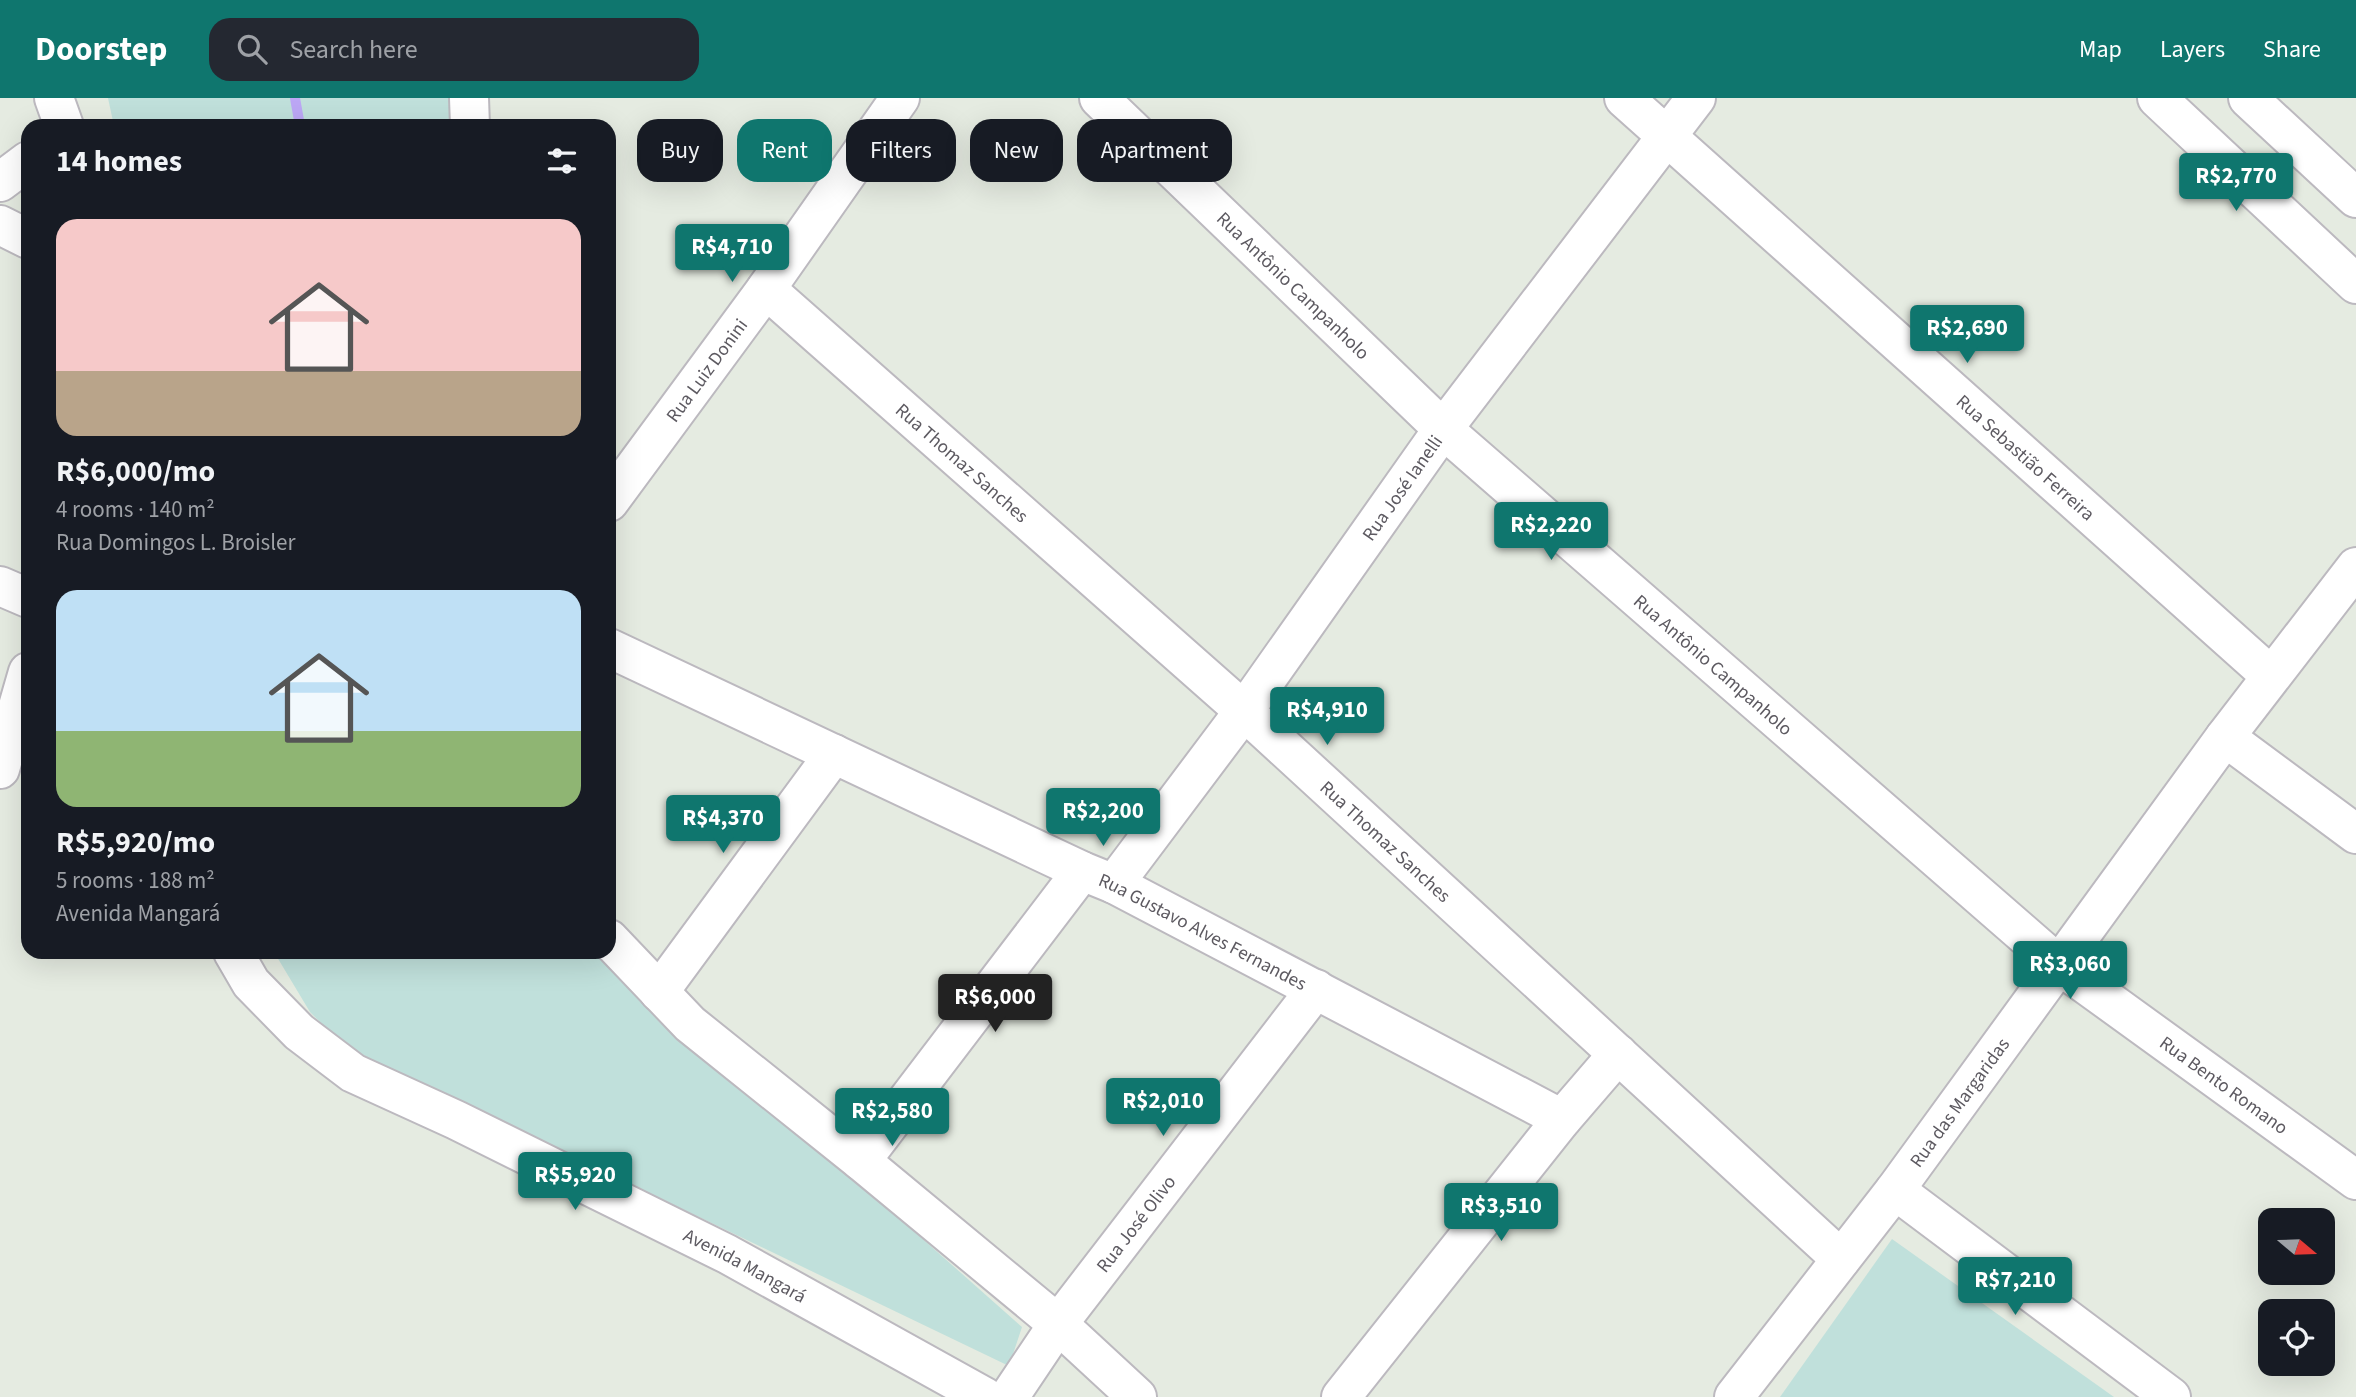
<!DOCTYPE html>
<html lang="en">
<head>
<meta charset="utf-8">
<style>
	body { margin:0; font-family:"Source Sans 3",sans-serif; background:#242831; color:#f1f3f6; height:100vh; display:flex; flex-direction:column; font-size:26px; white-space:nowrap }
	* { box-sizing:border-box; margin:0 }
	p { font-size:23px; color:#9ea1a6 }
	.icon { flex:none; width:38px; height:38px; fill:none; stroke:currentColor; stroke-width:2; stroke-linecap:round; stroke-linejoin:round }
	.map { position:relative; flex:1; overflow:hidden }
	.details { position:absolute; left:21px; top:21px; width:595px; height:840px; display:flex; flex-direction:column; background:#171b24; border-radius:21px; box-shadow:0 7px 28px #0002 }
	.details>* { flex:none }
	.banner { position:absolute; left:637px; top:21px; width:665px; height:63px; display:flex; gap:14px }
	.needle { width:46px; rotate:109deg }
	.controls { position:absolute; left:2258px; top:1110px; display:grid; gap:14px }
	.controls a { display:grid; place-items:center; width:77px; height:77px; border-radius:14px; background:#171b24; box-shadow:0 7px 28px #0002; font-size:35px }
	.price { position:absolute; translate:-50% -60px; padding:0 16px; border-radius:7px; background:#0f766e; color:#fff; font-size:23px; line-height:46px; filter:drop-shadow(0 2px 4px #0008) }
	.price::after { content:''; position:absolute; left:50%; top:42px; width:21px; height:16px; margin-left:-10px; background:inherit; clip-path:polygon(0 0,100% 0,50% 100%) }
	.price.active { background:#222; color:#fff }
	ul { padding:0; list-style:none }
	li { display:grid; align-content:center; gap:14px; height:371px; padding:0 35px }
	li span { display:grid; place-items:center; height:217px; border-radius:21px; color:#555 }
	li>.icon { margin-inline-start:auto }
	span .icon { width:126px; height:126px; fill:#fffc; stroke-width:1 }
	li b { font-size:30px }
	h2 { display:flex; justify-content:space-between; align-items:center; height:84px; padding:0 35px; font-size:30px }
	.pill { padding:0 24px; border-radius:21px; background:#171b24; box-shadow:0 7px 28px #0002; font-size:24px; line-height:63px }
	.pill.active { background:#0f766e; color:#fff }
	header { display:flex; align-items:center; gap:42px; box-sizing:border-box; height:98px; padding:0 35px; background:#0f766e; color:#fff }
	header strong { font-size:33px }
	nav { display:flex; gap:38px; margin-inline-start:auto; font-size:24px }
	.search { width:490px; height:63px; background:#242831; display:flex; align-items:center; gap:18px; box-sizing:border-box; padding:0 24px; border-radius:21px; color:#9ea1a6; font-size:26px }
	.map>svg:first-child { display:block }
	.green { fill:#c0e0db }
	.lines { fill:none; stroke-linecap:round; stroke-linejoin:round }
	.stream { stroke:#bca7f5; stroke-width:10 }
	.minor-casing { stroke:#bcb9bf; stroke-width:42 }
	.tertiary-casing { stroke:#bcb9bf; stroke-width:42 }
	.minor { stroke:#fff; stroke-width:38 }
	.tertiary { stroke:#fff; stroke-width:38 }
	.labels { text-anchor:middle; stroke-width:6; stroke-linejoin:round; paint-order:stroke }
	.street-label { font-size:19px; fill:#5d5a61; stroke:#fff }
</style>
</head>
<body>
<header>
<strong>Doorstep</strong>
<div class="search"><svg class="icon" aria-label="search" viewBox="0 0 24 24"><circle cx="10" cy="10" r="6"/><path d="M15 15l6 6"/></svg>Search here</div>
<nav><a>Map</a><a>Layers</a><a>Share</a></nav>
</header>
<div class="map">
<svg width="2356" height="1299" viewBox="0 0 2356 1299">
	<rect width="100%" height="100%" fill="#e5ebe1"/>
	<g class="green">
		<polygon points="108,0 457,0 460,28 114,28"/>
		<polygon points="274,854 606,854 882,1105 1022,1229 1009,1268 370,961 337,941 310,914"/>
		<polygon points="1892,1141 2114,1299 1780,1299"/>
	</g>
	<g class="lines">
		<polyline class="stream" points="295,0 300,28"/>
		<g class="minor-casing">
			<g id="minor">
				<path id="s1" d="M1099,0L1443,331L2059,867L2356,1082"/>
				<path id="s2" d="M1624,0L2271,578"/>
				<polyline points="2157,0 2356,186"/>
				<polyline points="2248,0 2356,100"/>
				<polyline points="0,84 28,63"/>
				<path id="s3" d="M766,191L1244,613L1841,1161"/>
				<path id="s4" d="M609,404L766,191L900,0"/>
				<polyline points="0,488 28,500"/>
				<path id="s5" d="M609,550L1082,773L1114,786L1562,1021"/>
				<polyline points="2225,639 2356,736"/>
				<polyline points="0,671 28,574"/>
				<path id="s6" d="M1114,786L1244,613L1443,331L1696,0"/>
				<polyline points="659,894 834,656"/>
				<polyline points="861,1063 1082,773"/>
				<polyline points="1895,1092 2171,1299"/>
				<path id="s7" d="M1009,1299L1058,1226L1316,891"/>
				<polyline points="1341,1299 1562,1021 1618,956"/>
				<path id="s8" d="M1734,1299L1895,1092L2225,639L2356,469"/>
			</g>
		</g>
		<g class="tertiary-casing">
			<g id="tertiary">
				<polyline points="54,0 64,28"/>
				<polyline points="469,0 470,28"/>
				<polyline points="0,127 28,141"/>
				<polyline points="609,841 690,926 861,1063 1058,1226 1137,1299"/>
				<path id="s9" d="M233,854L251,885L299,934L353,975L456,1022L727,1156L985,1299"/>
			</g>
		</g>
		<use href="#minor" class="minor"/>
		<use href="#tertiary" class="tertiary"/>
	</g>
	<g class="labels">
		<g class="street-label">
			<text dy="7" stroke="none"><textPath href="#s1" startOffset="270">Rua Antônio Campanholo</textPath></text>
			<text dy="7" stroke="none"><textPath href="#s4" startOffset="164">Rua Luiz Donini</textPath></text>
			<text dy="7" stroke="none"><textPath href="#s2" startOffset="539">Rua Sebastião Ferreira</textPath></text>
			<text dy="7" stroke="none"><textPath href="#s3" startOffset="262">Rua Thomaz Sanches</textPath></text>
			<text dy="7" stroke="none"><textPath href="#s6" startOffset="490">Rua José Ianelli</textPath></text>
			<text dy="7" stroke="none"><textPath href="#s1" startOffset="836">Rua Antônio Campanholo</textPath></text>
			<text dy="7" stroke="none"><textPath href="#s3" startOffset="830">Rua Thomaz Sanches</textPath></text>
			<text dy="7" stroke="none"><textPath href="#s5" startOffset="658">Rua Gustavo Alves Fernandes</textPath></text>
			<text dy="7" stroke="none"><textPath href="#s1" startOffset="1498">Rua Bento Romano</textPath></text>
			<text dy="7" stroke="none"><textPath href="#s8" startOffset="371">Rua das Margaridas</textPath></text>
			<text dy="7" stroke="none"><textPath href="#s7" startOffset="215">Rua José Olivo</textPath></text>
			<text dy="7" stroke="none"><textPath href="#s9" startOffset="609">Avenida Mangará</textPath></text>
		</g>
	</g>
</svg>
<div class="controls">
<a><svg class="needle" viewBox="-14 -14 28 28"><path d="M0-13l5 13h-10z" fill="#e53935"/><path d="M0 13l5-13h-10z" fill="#9ea1a6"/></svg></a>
<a><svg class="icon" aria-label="locate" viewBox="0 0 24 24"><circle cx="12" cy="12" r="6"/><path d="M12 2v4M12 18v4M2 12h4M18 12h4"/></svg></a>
</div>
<b class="price" style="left:2236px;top:115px">R$2,770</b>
<b class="price" style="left:732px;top:186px">R$4,710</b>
<b class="price" style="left:1967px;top:267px">R$2,690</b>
<b class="price" style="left:1551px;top:464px">R$2,220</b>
<b class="price" style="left:1327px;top:649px">R$4,910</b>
<b class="price" style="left:1103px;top:750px">R$2,200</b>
<b class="price" style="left:723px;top:757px">R$4,370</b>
<b class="price" style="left:2070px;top:903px">R$3,060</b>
<b class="price active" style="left:995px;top:936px">R$6,000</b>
<b class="price" style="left:1163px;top:1040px">R$2,010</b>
<b class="price" style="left:892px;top:1050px">R$2,580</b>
<b class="price" style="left:575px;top:1114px">R$5,920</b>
<b class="price" style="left:1501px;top:1145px">R$3,510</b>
<b class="price" style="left:2015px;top:1219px">R$7,210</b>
<div class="banner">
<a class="pill">Buy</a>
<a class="pill active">Rent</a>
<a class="pill">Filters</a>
<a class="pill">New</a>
<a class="pill">Apartment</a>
</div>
<section class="details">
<h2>14 homes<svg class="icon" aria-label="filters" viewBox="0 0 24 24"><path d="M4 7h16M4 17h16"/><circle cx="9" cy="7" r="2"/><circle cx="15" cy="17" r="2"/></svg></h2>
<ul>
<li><span style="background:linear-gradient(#f6c9c9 70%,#b9a48a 0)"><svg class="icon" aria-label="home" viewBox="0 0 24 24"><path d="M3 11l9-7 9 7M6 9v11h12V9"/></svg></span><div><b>R$6,000/mo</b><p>4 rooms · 140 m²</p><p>Rua Domingos L. Broisler</p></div></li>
<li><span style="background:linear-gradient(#bfe0f5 65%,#8fb573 0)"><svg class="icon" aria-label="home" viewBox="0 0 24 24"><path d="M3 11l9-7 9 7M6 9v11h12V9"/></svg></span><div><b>R$5,920/mo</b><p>5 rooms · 188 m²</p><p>Avenida Mangará</p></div></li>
</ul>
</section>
</div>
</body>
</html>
